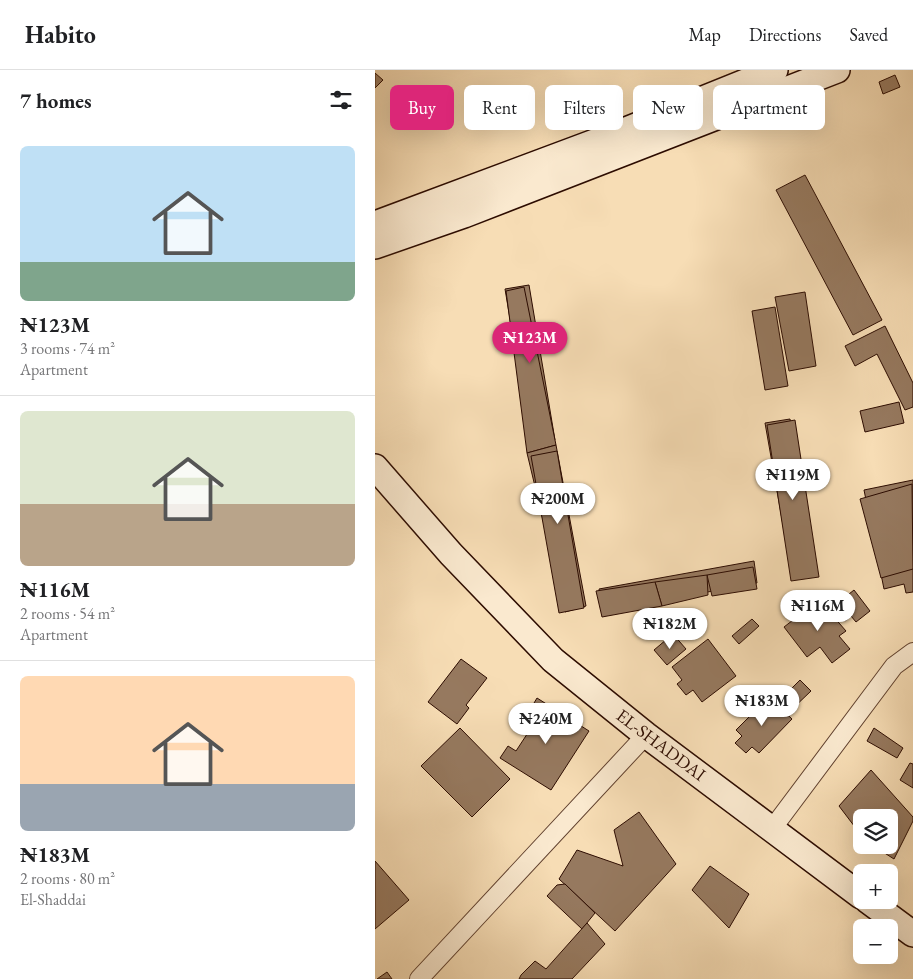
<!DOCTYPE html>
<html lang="en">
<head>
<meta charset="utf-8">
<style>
	body { margin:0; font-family:"EB Garamond",serif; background:#f2f2f2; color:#202124; height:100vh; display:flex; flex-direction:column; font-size:19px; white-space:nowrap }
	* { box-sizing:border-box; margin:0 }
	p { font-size:16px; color:#757577 }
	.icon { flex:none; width:28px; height:28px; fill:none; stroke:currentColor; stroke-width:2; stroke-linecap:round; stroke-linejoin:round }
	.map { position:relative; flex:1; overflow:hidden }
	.details { display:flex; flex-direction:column; background:#fff; width:375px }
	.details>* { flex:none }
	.top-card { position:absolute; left:15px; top:15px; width:448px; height:45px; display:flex; gap:10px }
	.fabs { position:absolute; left:478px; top:739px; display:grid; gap:10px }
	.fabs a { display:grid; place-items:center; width:45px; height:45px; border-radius:8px; background:#fff; box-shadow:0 5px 20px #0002; font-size:25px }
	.price { position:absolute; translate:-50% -42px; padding:0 11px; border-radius:18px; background:#fff; color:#222; font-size:16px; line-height:32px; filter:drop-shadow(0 1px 2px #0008) }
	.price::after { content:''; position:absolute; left:50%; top:30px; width:15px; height:11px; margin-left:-8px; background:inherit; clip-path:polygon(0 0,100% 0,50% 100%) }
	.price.active { background:#db2777; color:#fff }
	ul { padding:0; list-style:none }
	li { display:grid; align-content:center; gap:10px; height:265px; padding:0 20px }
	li+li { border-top:1px solid #e0e0e0 }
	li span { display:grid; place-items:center; height:155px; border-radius:8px; color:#555 }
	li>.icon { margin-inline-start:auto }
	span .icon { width:90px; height:90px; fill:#fffc; stroke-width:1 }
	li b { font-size:21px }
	h2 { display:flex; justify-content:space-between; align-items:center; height:60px; padding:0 20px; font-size:21px }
	.tag { padding:0 18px; border-radius:8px; background:#fff; box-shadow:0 5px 20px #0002; font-size:18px; line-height:45px }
	.tag.active { background:#db2777; color:#fff }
	header { display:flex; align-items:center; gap:30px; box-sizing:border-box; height:70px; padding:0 25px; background:#fff; border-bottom:1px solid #e0e0e0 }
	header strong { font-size:24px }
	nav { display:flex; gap:28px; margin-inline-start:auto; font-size:18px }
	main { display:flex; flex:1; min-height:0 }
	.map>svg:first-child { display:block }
	.building { fill:#96795f; stroke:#2d0c01 }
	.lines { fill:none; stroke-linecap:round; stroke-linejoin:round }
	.street-casing { stroke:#60402e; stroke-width:20 }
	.secondary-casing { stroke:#2d0c01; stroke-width:28 }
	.street { stroke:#fae9cf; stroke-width:18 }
	.secondary { stroke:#fae9cf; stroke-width:25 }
	.labels { text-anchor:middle; stroke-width:4; stroke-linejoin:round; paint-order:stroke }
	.street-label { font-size:18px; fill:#2d0c01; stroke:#fae9cf }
</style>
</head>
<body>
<header>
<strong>Habito</strong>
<nav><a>Map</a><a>Directions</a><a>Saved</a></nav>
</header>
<main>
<section class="details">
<h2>7 homes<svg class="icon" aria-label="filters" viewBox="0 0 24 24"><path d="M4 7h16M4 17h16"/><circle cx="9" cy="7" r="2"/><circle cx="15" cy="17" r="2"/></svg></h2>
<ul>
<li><span style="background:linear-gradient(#bfe0f5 75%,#7fa58c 0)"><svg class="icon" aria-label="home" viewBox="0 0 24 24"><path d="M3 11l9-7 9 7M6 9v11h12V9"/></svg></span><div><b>₦123M</b><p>3 rooms · 74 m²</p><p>Apartment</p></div></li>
<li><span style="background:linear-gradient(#dfe7d0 60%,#b9a48a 0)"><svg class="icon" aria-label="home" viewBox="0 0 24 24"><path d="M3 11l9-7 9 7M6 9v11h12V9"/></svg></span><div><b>₦116M</b><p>2 rooms · 54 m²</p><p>Apartment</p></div></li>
<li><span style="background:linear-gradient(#ffd9b3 70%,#9aa5b1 0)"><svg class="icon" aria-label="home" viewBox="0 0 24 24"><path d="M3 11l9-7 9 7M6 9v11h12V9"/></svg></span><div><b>₦183M</b><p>2 rooms · 80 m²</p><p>El-Shaddai</p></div></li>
</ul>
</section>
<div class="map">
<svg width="538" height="909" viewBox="0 0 538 909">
	<rect width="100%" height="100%" fill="#f7ddb5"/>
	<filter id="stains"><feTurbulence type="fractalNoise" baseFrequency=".004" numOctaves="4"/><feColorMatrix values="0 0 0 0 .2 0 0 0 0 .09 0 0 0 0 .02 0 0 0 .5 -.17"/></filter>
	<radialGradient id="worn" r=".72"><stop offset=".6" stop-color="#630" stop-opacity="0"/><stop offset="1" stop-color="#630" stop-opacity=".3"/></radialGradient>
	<g class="building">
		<polygon points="0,3 8,10 0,18"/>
		<polygon points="520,5 525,17 508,24 504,12"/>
		<polygon points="430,105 507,250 478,265 401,120"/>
		<polygon points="154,215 180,370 156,374 130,219"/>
		<polygon points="149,217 181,375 152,383 131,221"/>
		<polygon points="430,222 441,296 414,301 400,227"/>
		<polygon points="400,237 413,316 390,320 377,241"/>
		<polygon points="510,256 538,313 538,337 530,340 502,284 480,296 470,276"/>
		<polygon points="524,332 529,353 490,362 485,341"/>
		<polygon points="415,349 441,496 416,500 390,353"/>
		<polygon points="420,350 444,507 416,511 392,355"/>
		<polygon points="181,375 211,536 190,542 152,383"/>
		<polygon points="182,381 209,538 184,543 156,386"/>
		<polygon points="538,410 538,522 531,523 529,514 509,519 489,420"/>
		<polygon points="537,414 538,499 506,508 485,429"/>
		<polygon points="379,491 382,513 228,541 224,519"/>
		<polygon points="378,497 382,519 337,526 332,505"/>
		<polygon points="332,505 333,525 287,536 280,512"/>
		<polygon points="280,512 287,536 227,547 221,521"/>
		<polygon points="479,520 495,541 481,552 476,546 470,551 455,532 466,524 469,528"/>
		<polygon points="444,530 471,561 464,566 475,579 457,593 445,577 432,587 409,557"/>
		<polygon points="377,549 384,556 364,574 357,566"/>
		<polygon points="298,564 311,579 292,595 279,580"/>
		<polygon points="333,569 361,606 327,632 318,620 311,625 302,614 307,610 297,597"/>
		<polygon points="86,589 112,608 91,635 94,638 82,654 53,632"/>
		<polygon points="425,610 436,621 414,642 404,631"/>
		<polygon points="394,627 417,649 384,683 377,677 371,683 360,673 367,666 361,660"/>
		<polygon points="162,628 214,661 176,720 125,688 133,676 141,681 158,655 149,650"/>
		<polygon points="85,658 135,709 97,747 46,696"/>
		<polygon points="499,658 528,678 522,688 492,671"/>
		<polygon points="535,693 538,694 538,718 525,710"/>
		<polygon points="496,700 538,747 538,751 519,789 497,775 514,775 514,748 486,748 486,765 464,736"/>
		<polygon points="264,742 301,794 240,861 184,809 202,780 248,796 239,760"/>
		<polygon points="0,791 34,830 0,859"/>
		<polygon points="335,796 374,824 354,858 317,820"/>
		<polygon points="190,814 220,843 207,859 172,826 182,815"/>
		<polygon points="212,853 230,874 197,909 144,909 146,905 160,891 171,899"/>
		<polygon points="12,902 17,909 2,909"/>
	</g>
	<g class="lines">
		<g class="street-casing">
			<g id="street">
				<polyline points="397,759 519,596 538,582"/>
				<polyline points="44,909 271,665"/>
			</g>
		</g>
		<g class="secondary-casing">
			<g id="secondary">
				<polyline points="0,154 241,64 400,0"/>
				<polyline points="0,176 89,145 462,0"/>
				<polyline points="0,397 76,484 178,590 271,665 486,826"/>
				<polyline points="492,830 538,864"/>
			</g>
		</g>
		<use href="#street" class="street"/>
		<use href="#secondary" class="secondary"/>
	</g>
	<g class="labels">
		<g class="street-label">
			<text transform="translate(286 675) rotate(37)" y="6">EL-SHADDAI</text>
		</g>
	</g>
	<rect width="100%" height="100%" filter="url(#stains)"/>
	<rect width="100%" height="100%" fill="url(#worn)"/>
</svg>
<div class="fabs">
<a><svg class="icon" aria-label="layers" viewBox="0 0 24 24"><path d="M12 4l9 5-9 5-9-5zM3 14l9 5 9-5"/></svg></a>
<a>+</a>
<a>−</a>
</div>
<b class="price active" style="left:155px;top:294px">₦123M</b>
<b class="price" style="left:418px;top:431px">₦119M</b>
<b class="price" style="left:183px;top:455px">₦200M</b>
<b class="price" style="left:443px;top:562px">₦116M</b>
<b class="price" style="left:295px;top:580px">₦182M</b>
<b class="price" style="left:387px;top:657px">₦183M</b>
<b class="price" style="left:171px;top:675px">₦240M</b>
<div class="top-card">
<a class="tag active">Buy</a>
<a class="tag">Rent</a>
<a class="tag">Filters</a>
<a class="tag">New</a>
<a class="tag">Apartment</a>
</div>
</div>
</main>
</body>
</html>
